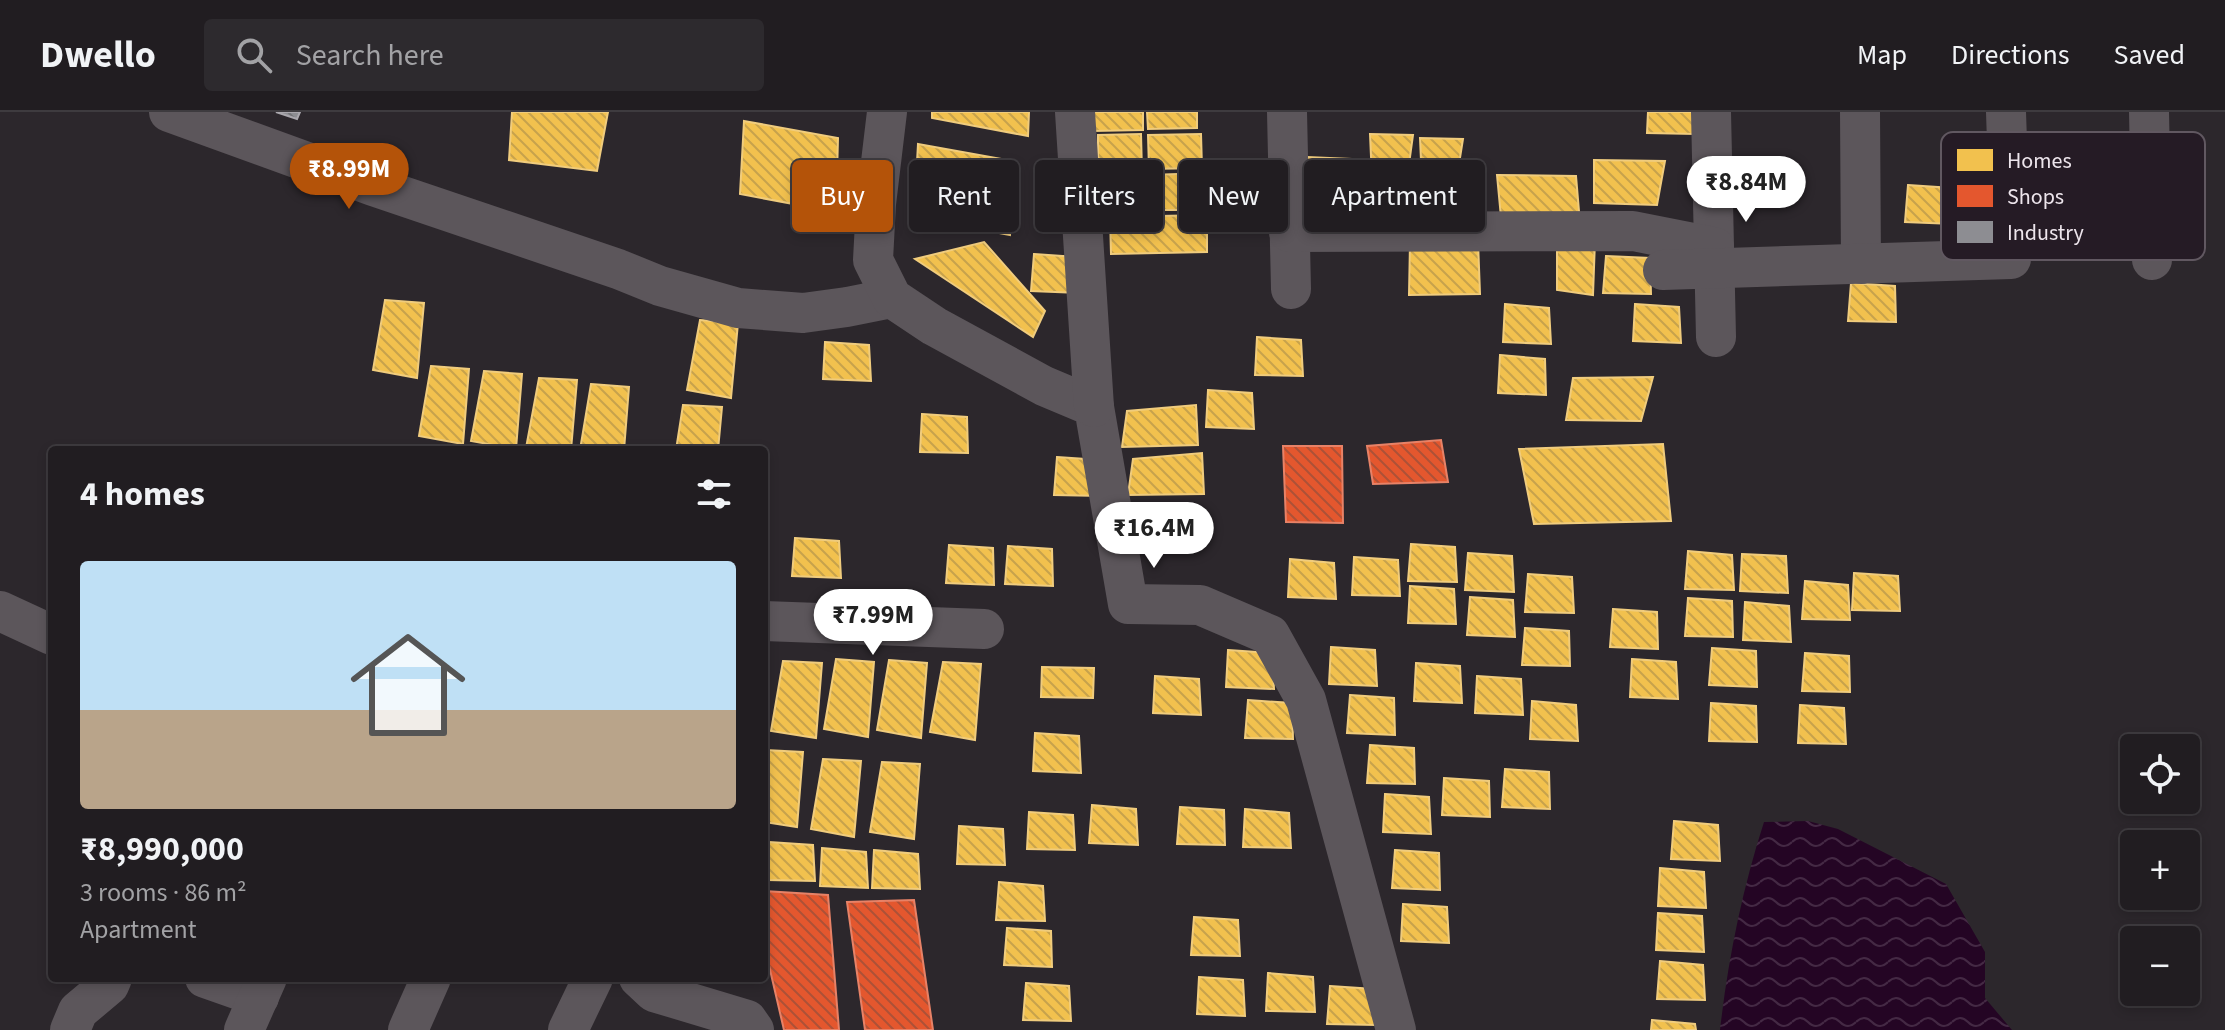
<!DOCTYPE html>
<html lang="en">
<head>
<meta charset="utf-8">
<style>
	body { margin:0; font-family:"Source Sans 3",sans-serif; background:#2d2a2e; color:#f1f3f6; height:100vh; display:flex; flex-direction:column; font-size:30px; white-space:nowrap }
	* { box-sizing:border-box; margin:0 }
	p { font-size:26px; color:#a2a2a5 }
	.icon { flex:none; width:44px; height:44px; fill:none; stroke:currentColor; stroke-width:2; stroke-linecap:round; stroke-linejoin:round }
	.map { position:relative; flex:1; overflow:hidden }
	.sheet { position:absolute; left:48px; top:334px; width:720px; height:536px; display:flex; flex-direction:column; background:#211d21; border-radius:8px; box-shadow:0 4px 12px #0003,0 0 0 2px #3e3b3f }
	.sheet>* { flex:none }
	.banner { position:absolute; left:792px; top:48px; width:760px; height:72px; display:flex; gap:16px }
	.controls { position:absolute; left:2120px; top:622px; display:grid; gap:16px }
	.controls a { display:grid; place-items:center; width:80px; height:80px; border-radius:8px; background:#211d21; box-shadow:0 4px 12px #0003,0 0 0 2px #3e3b3f; font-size:40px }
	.price { position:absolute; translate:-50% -68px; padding:0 18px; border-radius:28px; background:#fff; color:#222; font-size:26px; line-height:52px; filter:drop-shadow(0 2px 4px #0008) }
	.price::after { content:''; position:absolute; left:50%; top:48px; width:24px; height:18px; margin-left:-12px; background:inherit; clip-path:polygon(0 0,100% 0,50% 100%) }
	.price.current { background:#b45309; color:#fff }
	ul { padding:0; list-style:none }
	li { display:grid; align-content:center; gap:16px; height:424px; padding:0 32px }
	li+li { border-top:2px solid #3e3b3f }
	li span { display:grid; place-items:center; height:248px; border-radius:8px; color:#555 }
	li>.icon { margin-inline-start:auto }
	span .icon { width:144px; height:144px; fill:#fffc; stroke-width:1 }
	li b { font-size:34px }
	h2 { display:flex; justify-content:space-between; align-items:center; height:96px; padding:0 32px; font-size:34px }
	.pill { padding:0 28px; border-radius:8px; background:#211d21; box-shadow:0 4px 12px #0003,0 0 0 2px #3e3b3f; font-size:28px; line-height:72px }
	.pill.current { background:#b45309; color:#fff }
	header { display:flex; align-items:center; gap:48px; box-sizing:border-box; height:112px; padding:0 40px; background:#211d21; border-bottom:2px solid #3e3b3f }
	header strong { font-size:38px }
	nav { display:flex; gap:44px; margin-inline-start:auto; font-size:28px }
	.search { width:560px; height:72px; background:#2d2a2e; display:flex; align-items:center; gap:20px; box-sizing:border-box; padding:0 28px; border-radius:8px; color:#a2a2a5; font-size:30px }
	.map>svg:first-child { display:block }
	.water { fill:url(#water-waves) }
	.homes { fill:url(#homes-back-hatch); stroke:#f0cc7d; stroke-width:2 }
	.shops { fill:url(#shops-back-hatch); stroke:#e78267; stroke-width:2 }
	.industry { fill:url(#industry-back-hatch); stroke:#aaa7ad; stroke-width:2 }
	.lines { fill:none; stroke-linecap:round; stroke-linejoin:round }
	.minor { stroke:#5c565b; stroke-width:40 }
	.key { fill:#251b25; stroke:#615861; stroke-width:2 }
	.key-label { font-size:22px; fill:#ede5ec }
</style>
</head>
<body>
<header>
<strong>Dwello</strong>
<div class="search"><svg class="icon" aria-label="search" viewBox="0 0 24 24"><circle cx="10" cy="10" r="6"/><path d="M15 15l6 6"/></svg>Search here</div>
<nav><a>Map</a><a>Directions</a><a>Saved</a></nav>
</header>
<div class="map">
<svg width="2225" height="918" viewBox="0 0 2225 918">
	<defs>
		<pattern id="water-waves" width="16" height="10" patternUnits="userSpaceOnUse" patternTransform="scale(2)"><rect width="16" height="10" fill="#240524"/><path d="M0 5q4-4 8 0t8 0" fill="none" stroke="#442944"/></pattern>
		<pattern id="homes-back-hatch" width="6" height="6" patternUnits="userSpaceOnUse" patternTransform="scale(2)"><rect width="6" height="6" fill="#f2c14e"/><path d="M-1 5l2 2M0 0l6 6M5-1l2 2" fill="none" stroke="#c7a24c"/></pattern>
		<pattern id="shops-back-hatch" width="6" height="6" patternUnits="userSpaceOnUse" patternTransform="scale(2)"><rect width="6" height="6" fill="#e4572e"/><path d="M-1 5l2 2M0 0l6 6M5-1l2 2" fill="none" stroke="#ad5137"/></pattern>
		<pattern id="industry-back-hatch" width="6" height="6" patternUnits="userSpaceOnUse" patternTransform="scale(2)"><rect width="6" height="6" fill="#8d8d92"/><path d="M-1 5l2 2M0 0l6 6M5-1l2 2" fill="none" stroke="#747478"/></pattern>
	</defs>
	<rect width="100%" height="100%" fill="#2c272c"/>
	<path class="water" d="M1808,709L1838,717L1946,772L1985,840V886L2012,918H1720C1728,848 1742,778 1764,710Z"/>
	<g class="homes">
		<polygon points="512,0 608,0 597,59 509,48"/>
		<polygon points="932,0 1029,0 1028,24 932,6"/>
		<polygon points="1092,0 1143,0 1143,18 1093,19"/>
		<polygon points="1147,0 1197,0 1197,16 1148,17"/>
		<polygon points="1648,0 1694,0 1695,22 1647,21"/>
		<polygon points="744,9 838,26 836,100 740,82"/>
		<polygon points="1141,22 1142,59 1098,60 1098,23"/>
		<polygon points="1201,22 1202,56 1149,57 1148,23"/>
		<polygon points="1370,22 1413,23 1407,67 1372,67"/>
		<polygon points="1420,26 1463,27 1456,71 1422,71"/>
		<polygon points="918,32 1013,49 1010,123 914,105"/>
		<polygon points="1307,45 1351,47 1344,91 1310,91"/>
		<polygon points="1594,48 1665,49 1657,93 1594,91"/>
		<polygon points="1205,61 1205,98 1151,98 1150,63"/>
		<polygon points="1146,63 1147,99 1100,100 1099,64"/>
		<polygon points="1497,63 1576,64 1580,111 1502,116"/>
		<polygon points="1908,73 1952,76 1953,112 1905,110"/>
		<polygon points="1207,103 1207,140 1111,142 1110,105"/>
		<polygon points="1595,128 1593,183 1557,178 1557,129"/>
		<polygon points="1478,129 1480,182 1409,183 1410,131"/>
		<polygon points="984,130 1045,199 1033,225 915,147"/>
		<polygon points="1034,142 1077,145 1079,181 1031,179"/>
		<polygon points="1606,144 1650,146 1651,182 1603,181"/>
		<polygon points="1851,171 1895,174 1896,210 1848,209"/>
		<polygon points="385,188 424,191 417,266 373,258"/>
		<polygon points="1505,192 1549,196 1551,232 1503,230"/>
		<polygon points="1635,192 1679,195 1681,231 1633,229"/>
		<polygon points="700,208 738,211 731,286 687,278"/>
		<polygon points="1257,225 1301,228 1303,264 1255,263"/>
		<polygon points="825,230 869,233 871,269 823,267"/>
		<polygon points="1500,243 1545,247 1546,283 1498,281"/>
		<polygon points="431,254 469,257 463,332 419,324"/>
		<polygon points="484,259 522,262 516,337 471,329"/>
		<polygon points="1653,265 1641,309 1566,308 1573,266"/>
		<polygon points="539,266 577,268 571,338 526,336"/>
		<polygon points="591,272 629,275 624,338 580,338"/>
		<polygon points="1208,278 1252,281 1254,317 1206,315"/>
		<polygon points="683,293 722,295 718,338 676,338"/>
		<polygon points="1196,293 1198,333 1122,335 1127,299"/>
		<polygon points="922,302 967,305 968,341 920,340"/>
		<polygon points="1663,332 1671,409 1534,412 1519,337"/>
		<polygon points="1202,341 1204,382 1128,383 1133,347"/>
		<polygon points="1057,345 1100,348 1102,384 1054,383"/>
		<polygon points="795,426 839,429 841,466 792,464"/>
		<polygon points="1411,432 1455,435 1457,470 1408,469"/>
		<polygon points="949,433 993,436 994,473 946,471"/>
		<polygon points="1008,434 1052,437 1053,474 1005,472"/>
		<polygon points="1688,439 1732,443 1734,478 1685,477"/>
		<polygon points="1468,441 1512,444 1514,480 1465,478"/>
		<polygon points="1742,442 1786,444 1788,481 1740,479"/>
		<polygon points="1354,445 1398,448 1400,484 1352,483"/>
		<polygon points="1290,447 1334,451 1336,487 1288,485"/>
		<polygon points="1854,461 1898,464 1900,499 1852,498"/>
		<polygon points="1528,462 1572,465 1574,501 1525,500"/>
		<polygon points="1805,469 1848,473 1850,508 1802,507"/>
		<polygon points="1410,474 1454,477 1456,512 1408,511"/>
		<polygon points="1470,485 1513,488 1515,525 1467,523"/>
		<polygon points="1688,486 1732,489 1733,525 1685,524"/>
		<polygon points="1745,490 1789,494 1791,530 1743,528"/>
		<polygon points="1613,497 1657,500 1658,537 1610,535"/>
		<polygon points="1525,516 1569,519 1570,554 1522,553"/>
		<polygon points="1331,535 1375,538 1377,574 1329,572"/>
		<polygon points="1712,536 1756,539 1757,575 1709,573"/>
		<polygon points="1228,538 1272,541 1274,577 1226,575"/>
		<polygon points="1805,541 1849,544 1850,580 1802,579"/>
		<polygon points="836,547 874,550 868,625 824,617"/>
		<polygon points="1632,547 1676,550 1678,587 1630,585"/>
		<polygon points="889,548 927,551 921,626 877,618"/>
		<polygon points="783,549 822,551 816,626 771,619"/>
		<polygon points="943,550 981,552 975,628 930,620"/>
		<polygon points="1416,551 1460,554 1462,591 1414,589"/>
		<polygon points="1042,555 1094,556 1093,586 1041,585"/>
		<polygon points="1155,564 1199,567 1201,603 1153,601"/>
		<polygon points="1477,564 1521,567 1523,603 1475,601"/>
		<polygon points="1350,583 1394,586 1395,623 1347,621"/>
		<polygon points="1248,588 1292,591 1293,627 1245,626"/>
		<polygon points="1532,589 1576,593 1578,629 1530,627"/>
		<polygon points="1711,591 1756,594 1757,630 1709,629"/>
		<polygon points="1800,593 1844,596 1846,632 1798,631"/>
		<polygon points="1035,621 1079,624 1081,661 1033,659"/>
		<polygon points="1370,633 1414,636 1415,672 1367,671"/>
		<polygon points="765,638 803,640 797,715 764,710"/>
		<polygon points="823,647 861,649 854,725 811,717"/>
		<polygon points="882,650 920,652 914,727 870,720"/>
		<polygon points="1505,657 1549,660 1550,697 1502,695"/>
		<polygon points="1444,666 1489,669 1490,705 1442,703"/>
		<polygon points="1385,682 1429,685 1431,722 1383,720"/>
		<polygon points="1092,693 1136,697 1138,733 1089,731"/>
		<polygon points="1180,695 1224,698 1225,733 1177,732"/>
		<polygon points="1245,697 1289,701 1291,736 1243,735"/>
		<polygon points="1029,700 1073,703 1075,738 1027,737"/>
		<polygon points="1674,709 1718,713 1720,749 1671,747"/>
		<polygon points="959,714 1003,717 1005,753 957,752"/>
		<polygon points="769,730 813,733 815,769 767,768"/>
		<polygon points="822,736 866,740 868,776 820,774"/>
		<polygon points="874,738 918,742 920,777 872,776"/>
		<polygon points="1395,738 1439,741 1440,778 1392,776"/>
		<polygon points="1660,756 1704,760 1706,796 1658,794"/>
		<polygon points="999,770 1043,774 1045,809 996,808"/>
		<polygon points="1403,792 1447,795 1449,831 1401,829"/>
		<polygon points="1658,801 1702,804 1704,840 1656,838"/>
		<polygon points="1194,805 1238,808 1240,844 1191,843"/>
		<polygon points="1007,816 1051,819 1052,855 1004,853"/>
		<polygon points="1660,849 1703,853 1705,888 1657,887"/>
		<polygon points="1268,861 1313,865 1315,900 1266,899"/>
		<polygon points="1199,865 1243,868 1245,904 1197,902"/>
		<polygon points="1026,871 1069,874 1071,909 1023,908"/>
		<polygon points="1330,874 1374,877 1376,913 1327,912"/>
		<polygon points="1652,908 1695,912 1696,918 1651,918"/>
	</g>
	<g class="shops">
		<polygon points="1441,328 1448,370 1373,372 1367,334"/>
		<polygon points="1283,334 1342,334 1343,411 1286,410"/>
		<polygon points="764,779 828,783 839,918 784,918 764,832"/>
		<polygon points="914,788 933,918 865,918 847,790"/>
	</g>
	<polygon class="industry" points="276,0 300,0 297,7"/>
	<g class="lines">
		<g class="minor">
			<polyline points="169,0 373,74 618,157 660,174 738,196 803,201 847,195 892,186"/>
			<polyline points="887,0 876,92 873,148 892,186 934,214 1044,274 1094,295 1128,492 1200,493 1270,523 1306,588 1396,918"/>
			<polyline points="1075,0 1094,295"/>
			<polyline points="1287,0 1291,177"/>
			<polyline points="1711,0 1716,225"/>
			<polyline points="1860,0 1861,152"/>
			<polyline points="2149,0 2152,148"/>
			<polyline points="1289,120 1633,119 1714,135"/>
			<polyline points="1663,158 2011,147 2006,0"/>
			<polyline points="0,499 52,523"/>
			<polyline points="764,509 984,517"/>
			<polyline points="205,866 259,885"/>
			<polyline points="639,866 654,880 747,908 754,918"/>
			<polyline points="70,918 78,899 109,873 112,866"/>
			<polyline points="244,918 267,866"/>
			<polyline points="408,918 431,866"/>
			<polyline points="568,918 593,866"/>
		</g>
	</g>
	<rect x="1941" y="20" width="264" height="128" rx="12" class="key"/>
	<rect x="1957" y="37" width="36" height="22" fill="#f2c14e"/>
	<rect x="1957" y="73" width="36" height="22" fill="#e4572e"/>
	<rect x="1957" y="109" width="36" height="22" fill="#8d8d92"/>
	<g class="key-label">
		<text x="2007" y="56">Homes</text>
		<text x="2007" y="92">Shops</text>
		<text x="2007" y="128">Industry</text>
	</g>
</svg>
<div class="controls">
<a><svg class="icon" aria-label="locate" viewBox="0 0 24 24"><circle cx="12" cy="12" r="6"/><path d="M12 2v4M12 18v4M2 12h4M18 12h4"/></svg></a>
<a>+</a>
<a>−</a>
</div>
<b class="price current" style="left:349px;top:99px">₹8.99M</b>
<b class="price" style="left:1746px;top:112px">₹8.84M</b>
<b class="price" style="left:1154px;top:458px">₹16.4M</b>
<b class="price" style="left:873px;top:545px">₹7.99M</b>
<div class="banner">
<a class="pill current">Buy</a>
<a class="pill">Rent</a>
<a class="pill">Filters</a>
<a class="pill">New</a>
<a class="pill">Apartment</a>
</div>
<section class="sheet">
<h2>4 homes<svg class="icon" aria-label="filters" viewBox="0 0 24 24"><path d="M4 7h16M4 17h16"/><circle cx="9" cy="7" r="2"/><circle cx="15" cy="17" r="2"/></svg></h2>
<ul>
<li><span style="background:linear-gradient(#bfe0f5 60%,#b9a48a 0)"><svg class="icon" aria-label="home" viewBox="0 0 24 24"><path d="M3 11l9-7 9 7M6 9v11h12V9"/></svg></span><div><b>₹8,990,000</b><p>3 rooms · 86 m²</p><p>Apartment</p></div></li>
</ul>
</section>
</div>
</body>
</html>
